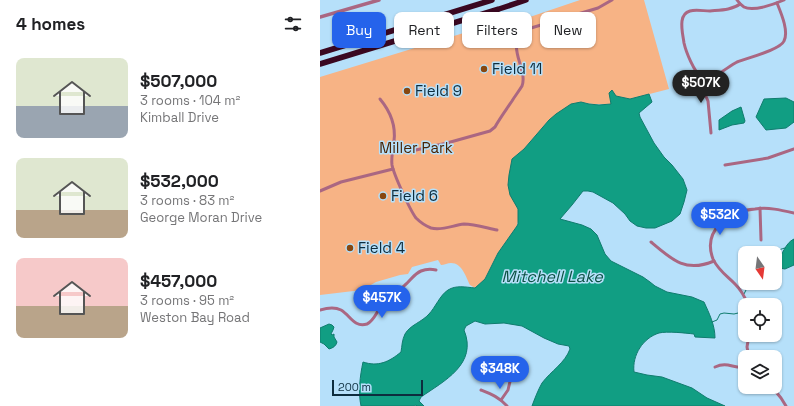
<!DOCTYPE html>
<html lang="en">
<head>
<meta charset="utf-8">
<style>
	body { margin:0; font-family:"Space Grotesk",sans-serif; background:#f6f6f6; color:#202124; height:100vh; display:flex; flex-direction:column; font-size:15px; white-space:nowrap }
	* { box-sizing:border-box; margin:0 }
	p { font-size:13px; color:#757577 }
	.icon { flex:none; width:22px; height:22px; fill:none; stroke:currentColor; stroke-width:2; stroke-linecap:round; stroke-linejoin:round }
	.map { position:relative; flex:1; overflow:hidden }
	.details { display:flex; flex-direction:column; background:#fff; width:320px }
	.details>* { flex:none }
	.guide { position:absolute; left:12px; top:12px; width:380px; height:36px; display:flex; gap:8px }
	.needle { width:26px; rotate:166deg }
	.tools { position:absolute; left:418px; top:246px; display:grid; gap:8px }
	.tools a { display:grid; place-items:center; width:44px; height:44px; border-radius:8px; background:#fff; box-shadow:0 1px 3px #0004; font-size:20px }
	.scale { position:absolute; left:12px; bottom:10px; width:91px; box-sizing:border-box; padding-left:4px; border:2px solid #0d2d3e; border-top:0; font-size:11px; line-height:14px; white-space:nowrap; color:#0d2d3e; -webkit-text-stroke:3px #b6e0fa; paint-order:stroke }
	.price { position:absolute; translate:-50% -34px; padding:0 9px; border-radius:14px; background:#2563eb; color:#fff; font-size:13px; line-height:26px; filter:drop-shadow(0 1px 2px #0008) }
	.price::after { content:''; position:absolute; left:50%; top:24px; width:12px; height:9px; margin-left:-6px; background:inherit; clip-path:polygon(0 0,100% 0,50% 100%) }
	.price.on { background:#222; color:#fff }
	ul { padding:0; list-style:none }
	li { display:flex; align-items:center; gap:12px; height:100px; padding:0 16px }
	li span { display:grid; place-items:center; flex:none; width:112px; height:80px; border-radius:8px; color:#555 }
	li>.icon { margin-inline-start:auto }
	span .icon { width:48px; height:48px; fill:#fffc; stroke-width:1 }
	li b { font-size:17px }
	h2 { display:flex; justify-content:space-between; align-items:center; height:48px; padding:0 16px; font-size:17px }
	.tag { padding:0 14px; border-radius:8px; background:#fff; box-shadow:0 1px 3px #0004; font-size:14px; line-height:36px }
	.tag.on { background:#2563eb; color:#fff }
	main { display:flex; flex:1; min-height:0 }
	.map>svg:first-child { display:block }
	.green { fill:#f7b385 }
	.water { fill:#119e83; stroke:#107c6e }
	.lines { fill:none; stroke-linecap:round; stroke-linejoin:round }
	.stream { stroke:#107c6e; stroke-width:1 }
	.minor { stroke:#aa6782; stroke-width:3 }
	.tertiary { stroke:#aa6782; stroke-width:3.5 }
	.motorway { stroke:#3a0821; stroke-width:5.5 }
	.poi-dot { fill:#874710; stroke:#b6e0fa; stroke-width:1.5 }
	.labels { text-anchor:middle; stroke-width:3; stroke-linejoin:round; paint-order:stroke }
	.poi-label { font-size:15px; fill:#0d2d3e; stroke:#b6e0fa; text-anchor:start }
	.park-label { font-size:15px; fill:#492405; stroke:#b6e0fa }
	.water-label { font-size:16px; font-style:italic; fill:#0d5244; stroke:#b6e0fa }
</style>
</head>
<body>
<main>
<section class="details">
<h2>4 homes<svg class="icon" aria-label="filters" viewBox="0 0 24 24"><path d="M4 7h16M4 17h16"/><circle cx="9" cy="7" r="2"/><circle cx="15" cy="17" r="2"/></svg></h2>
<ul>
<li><span style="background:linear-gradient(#dfe7d0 60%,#9aa5b1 0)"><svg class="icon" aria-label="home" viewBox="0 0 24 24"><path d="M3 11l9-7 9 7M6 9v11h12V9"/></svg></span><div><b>$507,000</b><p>3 rooms · 104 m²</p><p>Kimball Drive</p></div></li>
<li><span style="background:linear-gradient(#dfe7d0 65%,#b9a48a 0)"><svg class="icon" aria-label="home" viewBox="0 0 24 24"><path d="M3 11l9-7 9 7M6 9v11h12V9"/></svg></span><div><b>$532,000</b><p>3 rooms · 83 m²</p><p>George Moran Drive</p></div></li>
<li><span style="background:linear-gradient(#f6c9c9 60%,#b9a48a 0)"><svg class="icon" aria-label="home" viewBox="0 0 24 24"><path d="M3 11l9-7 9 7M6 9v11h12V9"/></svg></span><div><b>$457,000</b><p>3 rooms · 95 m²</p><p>Weston Bay Road</p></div></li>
</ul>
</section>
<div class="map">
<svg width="474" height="406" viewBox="0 0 474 406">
	<rect width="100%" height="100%" fill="#b6e0fa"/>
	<path class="green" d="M260,0H324L349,89L310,99L296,96L292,104C281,104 271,105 261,102L229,120L204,149L192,159L194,201L198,209L199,216L197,226L178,253L165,279L155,288L150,285C146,277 142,263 131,263C128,263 124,265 121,265L118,260L92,267L88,274L80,275L56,282L42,290L0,295V77L173,24L198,21Z"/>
	<g class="water">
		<path d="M292,90L296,96L310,99L329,94L332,102L319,113L320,117L334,143L344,157L352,165L363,179L367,190L364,202L360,214L352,221L335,228H326L317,226L310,221L305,214L293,203L273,192L268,191H263L252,205L240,219L262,225L271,229L277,235L285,254L291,261L323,277L330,282L335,286L347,292L372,297L384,302C389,313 395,325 395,338L375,337L374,334C365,333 347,331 339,333C323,338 312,355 314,372L327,375L342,377L372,388L387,398L405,406H212C215,398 218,390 222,383C231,371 245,363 250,349L249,346L238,344L224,338L202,326L184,323L165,324L155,321L146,326L144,330C158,364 124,381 101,397L99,401L104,406H97L96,405L94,406H41C38,392 40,376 43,362C58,367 69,362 81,352C82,346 82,340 85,334C90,325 102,322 109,314C115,308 120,295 128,290C136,285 145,287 155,288L165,279L178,253L197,226L198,224V209L190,195L188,185L189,175L192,159L204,149L229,120L236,114L251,104L261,102L269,104L279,105L291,104L289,93Z"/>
		<polygon points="466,98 474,102 474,122 466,128 446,130 436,117 444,99"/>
		<polygon points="421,107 425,121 424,123 412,125 399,130 399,120 412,111"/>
		<path d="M474,239V265L465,269L459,268L457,266L456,262C463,255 465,243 474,239Z"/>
		<path d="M9,324L12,325L14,327L13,330L11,334L12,335L14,334V337L17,342C16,346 13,348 9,349L4,344L0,342V328Z"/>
	</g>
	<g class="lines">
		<g class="stream">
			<path d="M455,260C457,252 456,250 465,248"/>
			<polyline points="436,283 438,285 443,283"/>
			<polyline points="424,294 426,290 426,283"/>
			<polyline points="392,322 397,320 400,314 404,313 414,314 422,312 424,309 424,299"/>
		</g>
		<g class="minor">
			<path d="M417,0C419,3 421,5 424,7C433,12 455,4 464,0"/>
			<path d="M382,78C393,81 407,67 417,62C427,58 460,50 464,41C469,31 461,13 457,3"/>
			<path d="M382,78C374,72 366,52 364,43C363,36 361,28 362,21C364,6 380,11 390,11C400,10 412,10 420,4"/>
			<polyline points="382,78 381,85 388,101 391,133"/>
			<path d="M60,99C70,111 76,125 74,141C73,149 71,157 72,165C74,175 90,210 96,218C100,222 106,226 111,228C123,231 133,225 144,224C154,224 167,228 177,230"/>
			<path d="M73,147L90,150H96L127,143L170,131L175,127C180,118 186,110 192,101C195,96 199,91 202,86C209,67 180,42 211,28L278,8L292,0"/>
			<polyline points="405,165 448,158 474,149"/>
			<polyline points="0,191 21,182 73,169"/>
			<polyline points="440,208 441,240"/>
			<path d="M331,242C352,260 366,273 394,261"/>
			<path d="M428,305C425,297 421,290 415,284C407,276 398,270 393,259C382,230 409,211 435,209C448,207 461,210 474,213"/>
			<path d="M0,310C7,308 15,307 21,310C30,315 34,328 47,324C54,321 57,311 62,305C68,297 78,292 85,285C91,280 94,274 101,271C106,269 111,269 116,270"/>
			<polyline points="429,335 427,347 429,357"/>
			<path d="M395,367C408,361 413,369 425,367"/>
			<polyline points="452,387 461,398 466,406"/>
			<path d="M161,390C171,394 179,397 187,406"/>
			<polyline points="181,400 188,390 193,369"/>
		</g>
		<polyline class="tertiary" points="0,17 59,0"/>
		<g class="motorway">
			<polyline points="0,53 172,0"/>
			<polyline points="0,64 179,9 206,0"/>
		</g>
	</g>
	<g class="poi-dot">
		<circle cx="164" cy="69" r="4"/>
		<circle cx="87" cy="91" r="4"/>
		<circle cx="63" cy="196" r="4"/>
		<circle cx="30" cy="248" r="4"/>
	</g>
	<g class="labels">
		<g class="poi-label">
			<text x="172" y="74">Field 11</text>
			<text x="95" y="96">Field 9</text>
			<text x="71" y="201">Field 6</text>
			<text x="38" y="253">Field 4</text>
		</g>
		<g class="park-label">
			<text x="96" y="153">Miller Park</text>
		</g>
		<g class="water-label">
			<text x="232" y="282">Mitchell Lake</text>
		</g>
	</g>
</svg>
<div class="tools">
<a><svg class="needle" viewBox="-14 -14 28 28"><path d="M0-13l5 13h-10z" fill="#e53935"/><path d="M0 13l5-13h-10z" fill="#757577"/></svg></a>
<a><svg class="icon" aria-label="locate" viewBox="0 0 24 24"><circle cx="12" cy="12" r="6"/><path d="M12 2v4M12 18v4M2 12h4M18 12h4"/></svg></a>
<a><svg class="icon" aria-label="layers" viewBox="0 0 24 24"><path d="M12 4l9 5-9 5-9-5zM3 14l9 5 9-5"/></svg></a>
</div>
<div class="scale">200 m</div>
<b class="price on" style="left:381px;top:104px">$507K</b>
<b class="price" style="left:400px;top:236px">$532K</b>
<b class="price" style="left:62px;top:319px">$457K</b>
<b class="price" style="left:180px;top:390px">$348K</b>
<div class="guide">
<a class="tag on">Buy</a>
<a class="tag">Rent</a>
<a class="tag">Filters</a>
<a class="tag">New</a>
</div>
</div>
</main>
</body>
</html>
